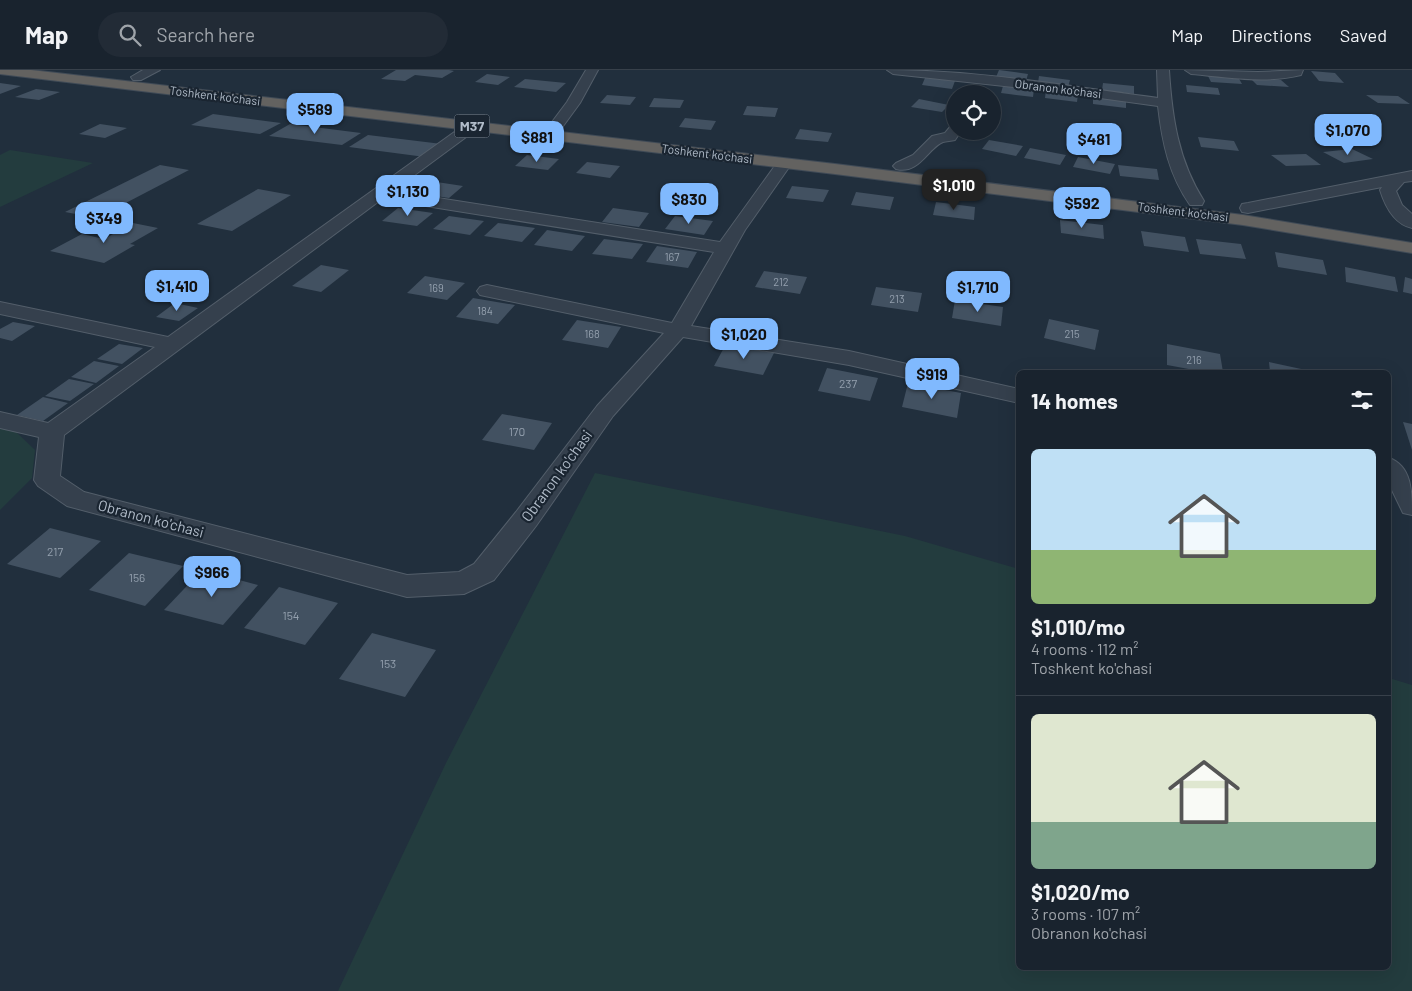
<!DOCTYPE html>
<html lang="en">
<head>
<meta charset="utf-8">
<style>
	body { margin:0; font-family:Barlow,sans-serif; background:#222b36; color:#f1f3f6; height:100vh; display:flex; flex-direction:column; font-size:19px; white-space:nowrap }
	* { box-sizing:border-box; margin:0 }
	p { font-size:16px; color:#9fa4aa }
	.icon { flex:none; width:28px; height:28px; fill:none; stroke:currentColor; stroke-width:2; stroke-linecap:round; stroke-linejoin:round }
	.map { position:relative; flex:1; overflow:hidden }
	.drawer { position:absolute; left:1016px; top:300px; width:375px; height:600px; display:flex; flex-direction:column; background:#19232e; border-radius:8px; box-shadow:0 5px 20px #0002,0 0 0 1px #37404a }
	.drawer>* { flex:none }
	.controls { position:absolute; left:946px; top:15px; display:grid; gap:10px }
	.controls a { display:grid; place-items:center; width:55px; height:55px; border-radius:50%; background:#19232e; box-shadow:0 5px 20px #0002,0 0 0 1px #37404a; font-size:25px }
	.price { position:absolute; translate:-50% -42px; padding:0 11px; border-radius:10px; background:#80b9fe; color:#111; font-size:16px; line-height:32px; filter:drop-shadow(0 1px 2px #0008) }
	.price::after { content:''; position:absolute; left:50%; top:30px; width:15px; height:11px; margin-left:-8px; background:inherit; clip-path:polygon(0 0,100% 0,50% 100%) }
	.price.active { background:#222; color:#fff }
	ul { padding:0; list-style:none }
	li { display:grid; align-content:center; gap:10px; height:265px; padding:0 15px }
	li+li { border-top:1px solid #37404a }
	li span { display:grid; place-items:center; height:155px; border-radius:8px; color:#555 }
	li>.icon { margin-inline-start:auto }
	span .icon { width:90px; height:90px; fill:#fffc; stroke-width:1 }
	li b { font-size:21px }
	h2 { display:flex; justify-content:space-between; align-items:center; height:60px; padding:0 15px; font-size:21px }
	header { display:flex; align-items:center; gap:30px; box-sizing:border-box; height:70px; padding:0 25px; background:#19232e; border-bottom:1px solid #37404a }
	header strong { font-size:24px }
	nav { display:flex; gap:28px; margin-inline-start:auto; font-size:18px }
	.search { width:350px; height:45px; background:#222b36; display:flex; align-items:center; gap:12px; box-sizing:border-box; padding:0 18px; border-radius:28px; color:#9fa4aa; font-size:19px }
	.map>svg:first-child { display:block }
	.green { fill:#233c3e }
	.building { fill:#425161 }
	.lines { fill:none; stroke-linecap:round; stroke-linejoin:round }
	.minor-casing { stroke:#535e6a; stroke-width:2 }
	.tertiary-casing { stroke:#535e6a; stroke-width:2 }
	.trunk-casing { stroke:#404b57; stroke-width:2 }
	.minor { fill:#35404d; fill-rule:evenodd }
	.tertiary { fill:#35404d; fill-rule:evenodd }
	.trunk { fill:#636260; fill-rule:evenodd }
	.labels { text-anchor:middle; stroke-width:4.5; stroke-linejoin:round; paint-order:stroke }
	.far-number-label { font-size:11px; fill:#94a0ae }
	.far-street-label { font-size:12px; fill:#b0bbc8; stroke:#1a2531 }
	.number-label { font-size:12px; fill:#94a0ae }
	.shield { fill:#1a2531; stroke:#838e9b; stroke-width:1 }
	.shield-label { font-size:14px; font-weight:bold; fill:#b0bbc8 }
	.street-label { font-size:15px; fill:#b0bbc8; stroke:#1a2531 }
</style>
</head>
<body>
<header>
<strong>Map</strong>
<div class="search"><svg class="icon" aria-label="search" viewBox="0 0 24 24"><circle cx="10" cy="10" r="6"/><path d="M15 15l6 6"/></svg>Search here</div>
<nav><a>Map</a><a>Directions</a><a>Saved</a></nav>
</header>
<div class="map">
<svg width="1412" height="921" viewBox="0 0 1412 921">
	<rect width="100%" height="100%" fill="#212f3d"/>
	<g class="green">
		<polygon points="10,80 93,93 0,137 0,85"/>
		<polygon points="0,356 14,360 35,380 32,408 0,440"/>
		<polygon points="595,403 905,466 1019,499 1019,898 1389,898 1389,608 1412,615 1412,921 338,921 446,693"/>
	</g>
	<g class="building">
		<polygon points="396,0 449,0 454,1 442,8 415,5 405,11 381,9"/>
		<polygon points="999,0 1028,4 1026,11 996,7"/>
		<polygon points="1311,1 1335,3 1344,13 1319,11"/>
		<polygon points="487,4 510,7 498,15 475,12"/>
		<polygon points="1207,4 1238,7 1242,14 1211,12"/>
		<polygon points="1039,6 1070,10 1068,17 1038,13"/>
		<polygon points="925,8 955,11 952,19 922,15"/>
		<polygon points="1250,8 1281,10 1289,17 1257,15"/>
		<polygon points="525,9 566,13 556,22 514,17"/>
		<polygon points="0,13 21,16 0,24"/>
		<polygon points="1103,13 1134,16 1134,24 1102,20"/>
		<polygon points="1186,15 1218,18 1220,25 1187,22"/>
		<polygon points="1003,16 1034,19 1033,27 1001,23"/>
		<polygon points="36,19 60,22 39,30 15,27"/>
		<polygon points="1046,20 1078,24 1077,32 1045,28"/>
		<polygon points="607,25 636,27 630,35 600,33"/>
		<polygon points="1366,25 1398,26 1410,34 1378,33"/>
		<polygon points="1093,26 1126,30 1126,38 1093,34"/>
		<polygon points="654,28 684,30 680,38 649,37"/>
		<polygon points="919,29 949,35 942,42 911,37"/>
		<polygon points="747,36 778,38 775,47 743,45"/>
		<polygon points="213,44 281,53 260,64 191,55"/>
		<polygon points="685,48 716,51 711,60 679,57"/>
		<polygon points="100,54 127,58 105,68 79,64"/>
		<polygon points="290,54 361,63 342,75 269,66"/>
		<polygon points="800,59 832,63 828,72 795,69"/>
		<polygon points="368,65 442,74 425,87 349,77"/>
		<polygon points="1198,67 1234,71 1239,81 1201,77"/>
		<polygon points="989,70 1023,76 1016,86 982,79"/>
		<polygon points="1030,78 1066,85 1060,95 1024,88"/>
		<polygon points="1352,79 1373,89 1344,93 1323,82"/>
		<polygon points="1306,84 1321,95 1286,96 1271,85"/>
		<polygon points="527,85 559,89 548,100 515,96"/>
		<polygon points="1078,87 1115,94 1110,104 1073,97"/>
		<polygon points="587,92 620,96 610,108 576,103"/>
		<polygon points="160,95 189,100 97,148 65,142"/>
		<polygon points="1118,95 1157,99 1159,110 1120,106"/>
		<polygon points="430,111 463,116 449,128 415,123"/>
		<polygon points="792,116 829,120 823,132 786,128"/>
		<polygon points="258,119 291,125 232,161 197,154"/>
		<polygon points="856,122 894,127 890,140 851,135"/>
		<polygon points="936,132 975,137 974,150 933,145"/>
		<polygon points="398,138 433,143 417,156 382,151"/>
		<polygon points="613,138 649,143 639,157 602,152"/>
		<polygon points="449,146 484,151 470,165 433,159"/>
		<polygon points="675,146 713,151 704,165 665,159"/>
		<polygon points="1060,150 1103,155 1104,169 1061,163"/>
		<polygon points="133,153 158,158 130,174 135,175 104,193 50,181 82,164 104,169"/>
		<polygon points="498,153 535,158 522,172 484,166"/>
		<polygon points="547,160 585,166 572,181 534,175"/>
		<polygon points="1141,161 1185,167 1189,182 1144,176"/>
		<polygon points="604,169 643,174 632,189 592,184"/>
		<polygon points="1196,169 1241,174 1246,189 1200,184"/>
		<polygon points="657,176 697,182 688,198 646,192"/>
		<polygon points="1275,182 1323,190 1327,205 1278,197"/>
		<polygon points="321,195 349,200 321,222 292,216"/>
		<polygon points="1345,197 1395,207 1398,222 1346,212"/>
		<polygon points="764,201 807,207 800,224 755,217"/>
		<polygon points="425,206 465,213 447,230 407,223"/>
		<polygon points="1405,207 1412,209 1412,224 1403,222"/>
		<polygon points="876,217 922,223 918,242 871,235"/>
		<polygon points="473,228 515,235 498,254 456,247"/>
		<polygon points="955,230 1003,237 1001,256 952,248"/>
		<polygon points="175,233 198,238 179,251 156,247"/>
		<polygon points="1049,249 1099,260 1095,280 1044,268"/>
		<polygon points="577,250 621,257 608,278 562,270"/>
		<polygon points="13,252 35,256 12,271 0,268 0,259"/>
		<polygon points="119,274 143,278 122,294 97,289"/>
		<polygon points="726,274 774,283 763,305 714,296"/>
		<polygon points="1167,274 1220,284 1223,302 1205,302 1167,295"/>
		<polygon points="94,291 119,296 96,313 71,307"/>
		<polygon points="1269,292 1315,302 1270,302"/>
		<polygon points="827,298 878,308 870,331 818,321"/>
		<polygon points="69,309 94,314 70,331 45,326"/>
		<polygon points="908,313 961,323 957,348 902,337"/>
		<polygon points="43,327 68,333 43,351 17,345"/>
		<polygon points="502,344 552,353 534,380 482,370"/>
		<polygon points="1403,352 1412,354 1412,380"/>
		<polygon points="50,458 101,471 60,508 7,494"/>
		<polygon points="129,483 183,496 145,536 89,520"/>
		<polygon points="202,500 258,515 223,555 164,540"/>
		<polygon points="279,517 338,533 305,575 244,558"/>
		<polygon points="372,563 436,580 405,627 339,609"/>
	</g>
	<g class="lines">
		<g class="minor-casing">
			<g id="minor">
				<polygon points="143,0 160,0 141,10 133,10 131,7"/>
				<path d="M887,0C978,0 1068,16 1158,28L1157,0H1169C1172,47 1178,90 1204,131L1202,135H1190C1169,105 1162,72 1158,36L1042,20L893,4Z"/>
				<path d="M1185,0L1258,2L1303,0L1301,5C1265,14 1228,7 1191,4Z"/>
				<path d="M472,52L477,53L479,56L477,59L393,121L720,172L779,90H789L792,93L745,160L691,256L849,281L1019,319V333L849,295L683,267L613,346L536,456L494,510L464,524L407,527L67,436L38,416L34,410L39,367L0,358V342L48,353L155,277L0,244V232L168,267L467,53ZM382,129L714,182L672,253L487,215L480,217L477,221L480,225L664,263L597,336L516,442L474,494L459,502L407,505L84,422L60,406L64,365Z"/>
				<path d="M955,56V61H961L955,70C951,71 947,71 943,72C928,78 919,105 896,99L893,96L896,93L913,85L932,66L945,63L950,57Z"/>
				<path d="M1389,388C1412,396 1412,422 1412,445L1403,443L1389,414Z"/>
			</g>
		</g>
		<g class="tertiary-casing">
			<g id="tertiary">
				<polygon points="586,0 598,0 580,33 561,59 551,59 549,56 567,32"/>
				<path d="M1412,101V111L1404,112L1396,121L1402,135L1412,144V158C1394,154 1385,136 1380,120L1382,117L1248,143L1242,142L1240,138L1242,134L1248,133Z"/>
			</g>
		</g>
		<g class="trunk-casing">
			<polygon id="trunk" points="0,0 31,0 835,94 1243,145 1412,173 1412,183 1243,155 835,104 0,4"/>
		</g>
		<use href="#minor" class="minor"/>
		<use href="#tertiary" class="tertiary"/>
		<use href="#trunk" class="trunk"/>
	</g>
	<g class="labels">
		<g class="far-number-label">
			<text x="672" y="191">167</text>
			<text x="781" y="216">212</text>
			<text x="436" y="222">169</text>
			<text x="897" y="233">213</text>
			<text x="485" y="245">184</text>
			<text x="592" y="268">168</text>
			<text x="1072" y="268">215</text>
			<text x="1194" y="294">216</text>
		</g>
		<g class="far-street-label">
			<text transform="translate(1058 19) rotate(7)" y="4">Obranon ko'chasi</text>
			<text transform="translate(215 26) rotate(7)" y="4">Toshkent ko'chasi</text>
			<text transform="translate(707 84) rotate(7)" y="4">Toshkent ko'chasi</text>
			<text transform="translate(1183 142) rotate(7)" y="4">Toshkent ko'chasi</text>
		</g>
		<g class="number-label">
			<text x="848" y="318">237</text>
			<text x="517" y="366">170</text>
			<text x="55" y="486">217</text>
			<text x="137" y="512">156</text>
			<text x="291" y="550">154</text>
			<text x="388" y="598">153</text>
		</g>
		<rect class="shield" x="454.5" y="44.5" width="35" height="23" rx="4"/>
		<g class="shield-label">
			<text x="472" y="61">M37</text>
		</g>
		<g class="street-label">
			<text transform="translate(557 406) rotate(-54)" y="5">Obranon ko'chasi</text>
			<text transform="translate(151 449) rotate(15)" y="5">Obranon ko'chasi</text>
		</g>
	</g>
</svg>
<div class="controls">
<a><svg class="icon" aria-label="locate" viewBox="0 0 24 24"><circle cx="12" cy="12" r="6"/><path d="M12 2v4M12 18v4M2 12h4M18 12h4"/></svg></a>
</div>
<b class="price" style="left:315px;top:65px">$589</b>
<b class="price" style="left:1348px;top:86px">$1,070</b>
<b class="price" style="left:537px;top:93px">$881</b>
<b class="price" style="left:1094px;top:95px">$481</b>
<b class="price active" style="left:954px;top:141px">$1,010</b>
<b class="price" style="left:408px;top:147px">$1,130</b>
<b class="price" style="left:689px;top:155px">$830</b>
<b class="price" style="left:1082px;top:159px">$592</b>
<b class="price" style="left:104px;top:174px">$349</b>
<b class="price" style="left:177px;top:242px">$1,410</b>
<b class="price" style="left:978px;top:243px">$1,710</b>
<b class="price" style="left:744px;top:290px">$1,020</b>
<b class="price" style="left:932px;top:330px">$919</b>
<b class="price" style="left:212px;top:528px">$966</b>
<section class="drawer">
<h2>14 homes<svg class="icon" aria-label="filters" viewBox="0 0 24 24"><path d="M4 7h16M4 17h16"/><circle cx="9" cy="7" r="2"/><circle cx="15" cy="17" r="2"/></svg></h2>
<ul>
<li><span style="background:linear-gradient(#bfe0f5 65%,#8fb573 0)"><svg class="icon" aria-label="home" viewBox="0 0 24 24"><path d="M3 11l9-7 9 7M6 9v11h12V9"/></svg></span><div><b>$1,010/mo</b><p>4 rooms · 112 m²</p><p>Toshkent ko'chasi</p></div></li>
<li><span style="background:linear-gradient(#dfe7d0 70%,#7fa58c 0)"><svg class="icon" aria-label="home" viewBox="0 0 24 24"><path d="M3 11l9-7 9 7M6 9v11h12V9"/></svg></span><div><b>$1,020/mo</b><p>3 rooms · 107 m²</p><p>Obranon ko'chasi</p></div></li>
</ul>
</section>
</div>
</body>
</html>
